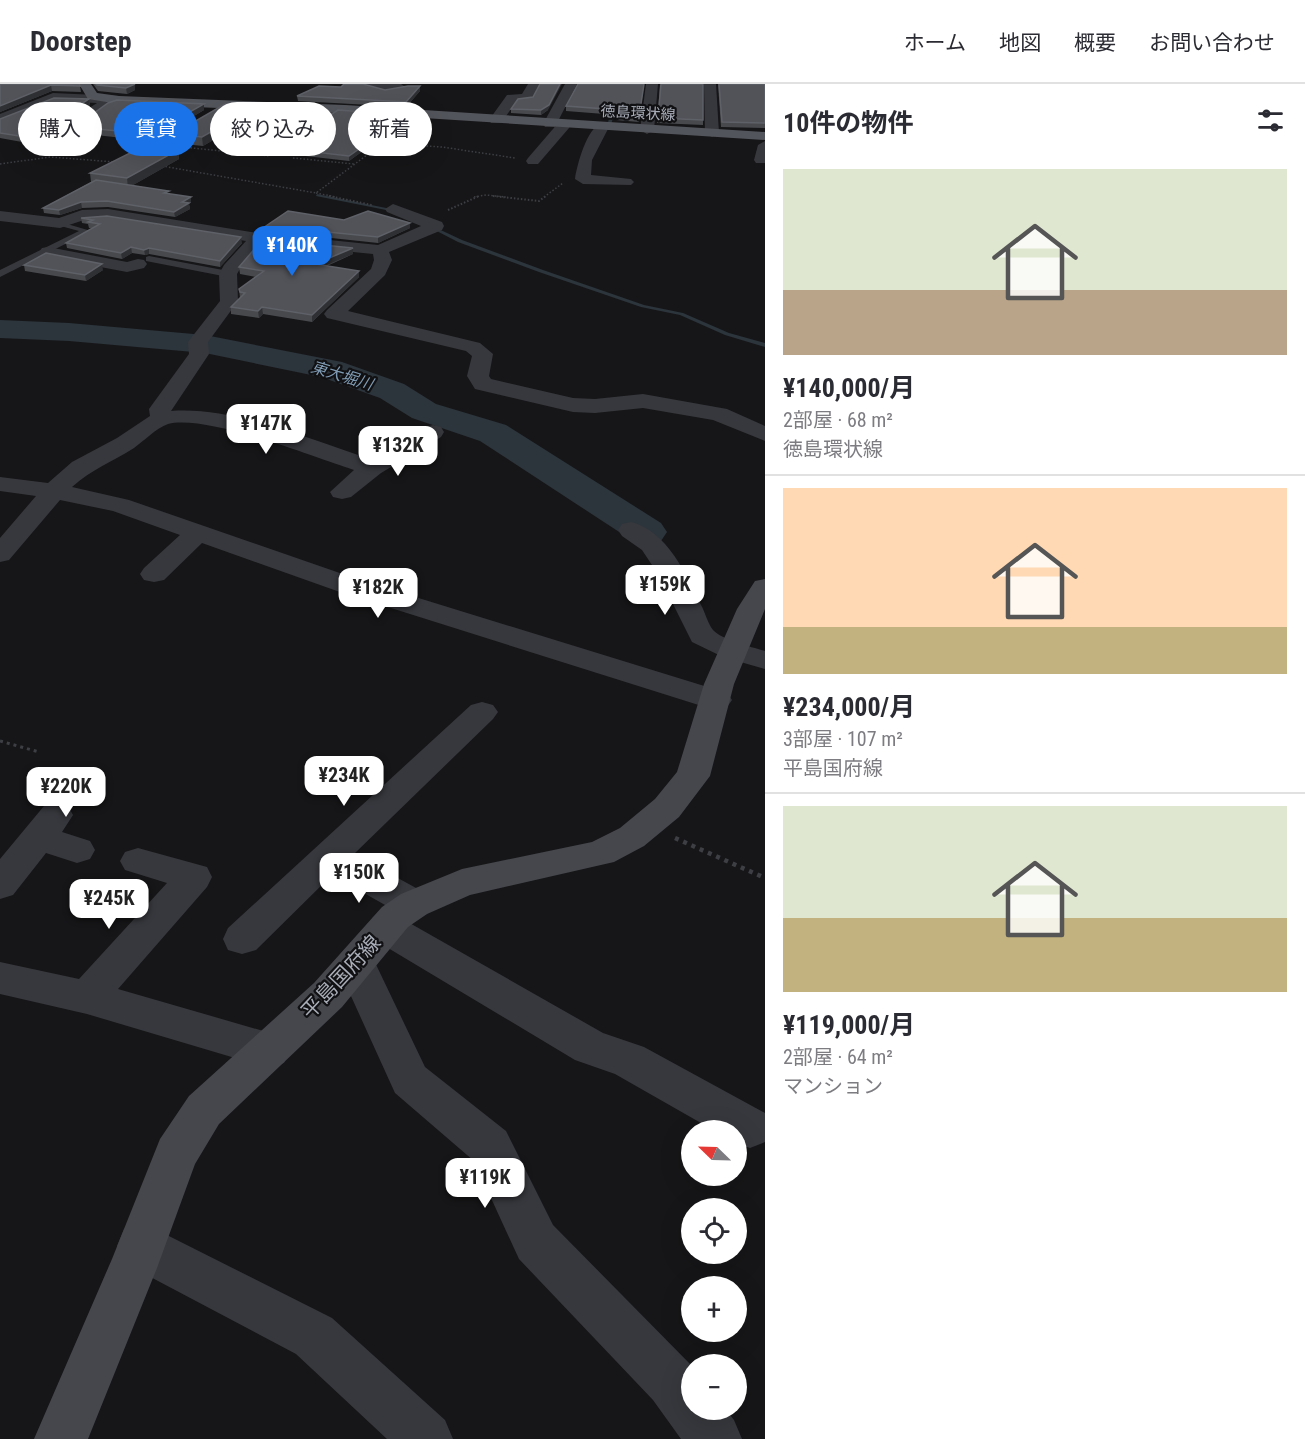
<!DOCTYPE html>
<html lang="ja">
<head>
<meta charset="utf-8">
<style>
	body { margin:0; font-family:"Roboto Condensed","Noto Sans JP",sans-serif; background:#f7f7f7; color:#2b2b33; height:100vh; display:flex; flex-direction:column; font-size:22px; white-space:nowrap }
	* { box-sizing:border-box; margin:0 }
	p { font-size:20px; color:#7c7c81 }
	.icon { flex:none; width:33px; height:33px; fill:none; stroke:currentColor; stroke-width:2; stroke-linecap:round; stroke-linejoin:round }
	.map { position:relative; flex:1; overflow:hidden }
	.sheet { display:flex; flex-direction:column; background:#fff; width:540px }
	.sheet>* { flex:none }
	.guide { position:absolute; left:18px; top:18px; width:570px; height:54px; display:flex; gap:12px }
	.needle { width:39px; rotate:293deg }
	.tools { position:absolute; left:681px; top:1036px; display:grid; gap:12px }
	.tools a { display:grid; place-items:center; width:66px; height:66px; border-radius:50%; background:#fff; box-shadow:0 6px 24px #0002; font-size:30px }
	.price { position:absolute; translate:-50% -51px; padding:0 14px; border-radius:12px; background:#fff; color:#222; font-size:20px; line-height:39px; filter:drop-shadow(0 2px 3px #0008) }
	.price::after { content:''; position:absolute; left:50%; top:36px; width:18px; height:14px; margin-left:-9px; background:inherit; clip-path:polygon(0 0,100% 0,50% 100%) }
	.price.on { background:#1a73e8; color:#fff }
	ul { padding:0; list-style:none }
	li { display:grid; align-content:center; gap:12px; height:318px; padding:0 18px }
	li+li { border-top:2px solid #e1e1e2 }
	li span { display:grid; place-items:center; height:186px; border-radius:0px; color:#555 }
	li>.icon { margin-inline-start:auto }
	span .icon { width:108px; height:108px; fill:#fffc; stroke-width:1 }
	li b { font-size:26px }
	h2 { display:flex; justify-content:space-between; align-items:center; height:72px; padding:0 18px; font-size:26px }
	.chip { padding:0 21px; border-radius:27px; background:#fff; box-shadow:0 6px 24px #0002; font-size:21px; line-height:54px }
	.chip.on { background:#1a73e8; color:#fff }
	header { display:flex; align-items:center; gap:36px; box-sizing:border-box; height:84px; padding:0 30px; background:#fff; border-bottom:2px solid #e1e1e2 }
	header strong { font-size:28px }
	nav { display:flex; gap:33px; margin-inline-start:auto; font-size:21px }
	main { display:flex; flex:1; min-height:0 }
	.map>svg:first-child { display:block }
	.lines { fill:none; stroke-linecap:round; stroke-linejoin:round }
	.stream { fill:#2c353c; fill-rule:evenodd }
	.river { fill:#2c353c; fill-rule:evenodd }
	.path-far3 { stroke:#3d3f44; stroke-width:1.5; stroke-dasharray:1.5 2; stroke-linecap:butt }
	.path-far2 { stroke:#3d3f44; stroke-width:2; stroke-dasharray:1.5 2; stroke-linecap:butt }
	.path-far1 { stroke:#3d3f44; stroke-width:3; stroke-dasharray:3 4; stroke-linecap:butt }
	.path { stroke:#3d3f44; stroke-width:4.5; stroke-dasharray:4 5; stroke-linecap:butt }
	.service { fill:#37383d; fill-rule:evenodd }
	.minor { fill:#37383d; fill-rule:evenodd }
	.secondary { fill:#45474d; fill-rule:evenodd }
	.primary { fill:#53555c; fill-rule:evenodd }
	.wall { fill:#47494d }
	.shaded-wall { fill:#2f3033 }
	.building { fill:#525359; stroke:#5f6168; stroke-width:1.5 }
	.labels { text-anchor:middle; stroke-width:4.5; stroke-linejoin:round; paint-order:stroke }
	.far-street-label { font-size:15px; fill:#a8adb8; stroke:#111113 }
	.far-water-label { font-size:16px; font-style:italic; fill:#7f9bb3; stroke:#111113 }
	.near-street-label { font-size:21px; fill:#a8adb8; stroke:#111113 }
</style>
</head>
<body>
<header>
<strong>Doorstep</strong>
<nav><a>ホーム</a><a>地図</a><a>概要</a><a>お問い合わせ</a></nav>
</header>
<main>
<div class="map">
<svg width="765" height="1355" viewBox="0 0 765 1355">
	<rect width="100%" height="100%" fill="#161618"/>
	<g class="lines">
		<g class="stream">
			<polygon points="618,0 622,0 611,41 617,42 607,42"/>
			<polygon points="317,110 396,126 398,127 396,128 316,112"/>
			<polygon points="430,141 462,156 543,186 644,221 683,229 729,249 765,259 765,263 725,251 680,231 641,223 539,188 458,158 429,143"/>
		</g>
		<polygon class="river" points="0,236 69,239 205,251 342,278 404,300 436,320 506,341 661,439 667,448 661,457 647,460 633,457 480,357 412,334 380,314 321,293 205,269 69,257 0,254"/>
		<g class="path-far3">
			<polyline points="173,62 270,72"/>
			<polyline points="293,74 354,80"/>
			<polyline points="0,80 50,73 115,78"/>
			<polyline points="162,82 316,109 383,59 442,63 515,74"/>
			<polyline points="316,109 336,113"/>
			<polyline points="474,113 486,111 506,113"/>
			<polyline points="544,113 563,99"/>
		</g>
		<g class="path-far2">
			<polyline points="329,112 372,121"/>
			<polyline points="493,112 539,117 546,112"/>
			<polyline points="448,126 479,112"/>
		</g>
		<polyline class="path-far1" points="0,657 39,668"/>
		<polyline class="path" points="675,754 765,794"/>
		<g class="service">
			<polygon points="57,137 91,147 0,193 0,186 79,147 57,141"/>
			<polygon points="149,172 223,186 228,189 223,192 146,177 146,173"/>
		</g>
		<g class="minor">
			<path d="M366,0H401L407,4C399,11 372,10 364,3Z"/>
			<polygon points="528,0 540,0 531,17 516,18 501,39 491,39 489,36 507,11 522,10"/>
			<polygon points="565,0 577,0 555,43 545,43 543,40"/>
			<polygon points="646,0 658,0 654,46 647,50 640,46"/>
			<polygon points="704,0 716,0 719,49 712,53 705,49"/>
			<path d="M53,9L119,12L125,16C120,21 114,20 108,23C91,34 76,50 57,55L50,51L52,48L97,19L55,17L0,39V30Z"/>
			<polygon points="334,21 341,25 339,28 287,61 282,62 275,58"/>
			<polygon points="564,37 569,38 571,41 569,44 538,80 528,80 526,77 528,74 559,38"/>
			<path d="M602,39L609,43L592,76L591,91L631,95L634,98L631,101L583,100L575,95C577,81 587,43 602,39Z"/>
			<polygon points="765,57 765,79 756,79 754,76 758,61"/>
			<path d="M393,120L442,138L444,142L442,146L389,168L392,176L385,191L348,227L480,259L493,270L489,292L491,295L573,314L595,315L643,310L727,325L765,342V357L713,336L643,324L595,329L573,328L475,305L467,292L472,272L466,267L327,234L324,230L327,226L371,185L374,176L373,170L263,159L241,183L237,190L238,217L208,258L209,270L171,327C233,322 311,356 370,375L425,343L433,341L441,343L444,348L441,353L381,389L351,413L342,415L333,413L330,408L354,386C314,373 206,330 168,340C156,344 144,357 134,364C112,378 92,385 72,403L129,416L357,495L727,609L732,616L727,623L716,626L705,623L337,507L202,459L164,496L154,498L144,496L140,490L144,484L180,451L113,427L60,416L9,476L0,478V454L36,412L0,407V393L48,399L72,378L117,354L150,332L149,325L189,270L188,258L220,217L219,190L224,181L246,157L108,135L84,136L60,144L0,137V127L59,134L82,126L108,125L251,148L378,161L421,142L387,128L385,125Z"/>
			<polygon points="48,163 127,178 138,175 144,176 147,180 144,184 127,188 42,172 39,168 42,164"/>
			<path d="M631,438C667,447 686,490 701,521C705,528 708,540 713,546C722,556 752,563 765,567V585L723,573L692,558L658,490L642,466L622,452L618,446L622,440Z"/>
			<polygon points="482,618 493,621 498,628 493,635 354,770 427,810 433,820 427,830 414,834 401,830 332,791 256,866 242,870 228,866 223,855 228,844 471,621"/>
			<polygon points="56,719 68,722 73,731 62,748 90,757 95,766 90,775 77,779 46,769 13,811 0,815 0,775 44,722"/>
			<polygon points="138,764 207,783 212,793 207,803 118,905 284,953 290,966 284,979 269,984 87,930 0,910 0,878 79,895 167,799 125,786 120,777 125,768"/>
			<polygon points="386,829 399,833 603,949 644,963 765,1029 765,1058 750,1064 736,1059 736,1047 715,1047 615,990 575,976 373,855 367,844 373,833"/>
			<polygon points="356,863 370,868 425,983 506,1047 553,1141 692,1282 692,1326 726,1326 734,1336 742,1355 681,1355 653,1316 519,1175 474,1077 395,1009 336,879 342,868"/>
			<polygon points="141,1138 332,1234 445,1336 453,1355 387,1355 296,1270 124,1179 117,1162 124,1145"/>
		</g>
		<polygon class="secondary" points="765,495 765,525 734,600 710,692 679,733 644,762 614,778 470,811 427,830 408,843 342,923 219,1040 195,1080 157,1184 88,1355 34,1355 112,1175 160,1055 189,1012 314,899 382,823 401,810 462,785 592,758 620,744 655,715 677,688 704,600 737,525 755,497"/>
		<polygon class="primary" points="79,0 91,0 97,9 119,12 345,21 765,48 765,56 345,29 119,20 88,15"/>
	</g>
	<g class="wall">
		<polygon points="0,0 80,2 81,8 52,7 0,28"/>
		<polygon points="93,0 135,0 135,6 127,10 98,7"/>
		<polygon points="644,0 639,38 616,36 617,31 566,27 566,22"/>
		<polygon points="660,0 703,36 703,41 657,39"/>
		<polygon points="718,0 765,0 765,44 721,43"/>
		<polygon points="385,6 420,7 406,23 298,17 297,12"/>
		<polygon points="533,13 548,26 541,31 511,29 511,25"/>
		<polygon points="89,15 90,21 51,46 49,50 49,53 33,60 0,54 0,35"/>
		<polygon points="204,20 204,26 152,57 76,49 75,43"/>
		<polygon points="315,30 289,47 245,41 244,38 203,62 174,59 173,50 255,32"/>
		<polygon points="407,31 407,35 349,77 288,70 288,65 299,59 296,58 296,53"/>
		<polygon points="178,66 179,75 133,101 169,110 191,113 191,118 189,120 190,125 175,133 108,123 82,124 60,131 44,129 43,124 91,98 90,89"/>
		<polygon points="81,134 242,159 220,183 149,170 145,171 132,169 122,175 67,164 66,159 92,144 89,144 88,140 82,139"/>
		<polygon points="344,136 410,139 410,144 378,159 266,147 266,142"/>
		<polygon points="353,170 327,182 359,193 312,238 263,230 259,234 231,230 231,223 240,214 239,205 256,193 240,190 239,183"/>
		<polygon points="24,181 103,186 86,197 25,187"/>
	</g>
	<g class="shaded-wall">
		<polygon points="135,0 135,6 127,10 126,4"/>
		<polygon points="560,0 562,0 548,26 541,31 541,26"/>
		<polygon points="51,1 52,7 0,28 0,22"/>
		<polygon points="420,2 420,7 406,23 406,18"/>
		<polygon points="89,15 90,21 51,46 49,50 49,53 33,60 32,54 47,46 50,40"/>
		<polygon points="204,20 204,26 152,57 151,50"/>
		<polygon points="255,23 255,32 244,37 244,38 203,62 202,53"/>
		<polygon points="315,25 315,30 289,47 289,42"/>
		<polygon points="407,31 407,35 349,77 349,72"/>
		<polygon points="178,66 179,75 128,104 127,94"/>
		<polygon points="191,113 191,118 189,120 190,125 175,133 174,128 182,118"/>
		<polygon points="81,118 82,124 60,131 59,126"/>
		<polygon points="410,139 410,144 378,159 378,153"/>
		<polygon points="241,153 242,159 220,183 220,177"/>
		<polygon points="131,163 132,169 122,175 121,169"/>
		<polygon points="149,164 149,170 145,171 144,166"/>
		<polygon points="353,164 353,170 315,186 315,180"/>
		<polygon points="102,180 103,186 86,197 85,191"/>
		<polygon points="359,187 359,193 312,238 312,231"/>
		<polygon points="262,223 263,230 259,234 258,227"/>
	</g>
	<g class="building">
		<polygon points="0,0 79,0 80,2 51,1 0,22"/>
		<polygon points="96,0 135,0 126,4 97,1"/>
		<polygon points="344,0 363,0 385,6 408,2 420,2 406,18 297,12 319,2 341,3"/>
		<polygon points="540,0 560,0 549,21 541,26 511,25 518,15 533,13"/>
		<polygon points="578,0 644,0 639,33 617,31 619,26 566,22"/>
		<polygon points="661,0 703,0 703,36 658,34"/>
		<polygon points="719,0 765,0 765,39 722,38"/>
		<polygon points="54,14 89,15 50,40 47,46 48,47 32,54 0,49 0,35"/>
		<polygon points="117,16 204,20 151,50 75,43 108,19"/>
		<polygon points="225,20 255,23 202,53 173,50"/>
		<polygon points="272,24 315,25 289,42 244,37"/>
		<polygon points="338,26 407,31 349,72 288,65 305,55 296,53"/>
		<polygon points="170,51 178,66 127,94 90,89 156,56 163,55"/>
		<polygon points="96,96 169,107 164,109 191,113 182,118 189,119 174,128 107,117 81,118 59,126 43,124"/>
		<polygon points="288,127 344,136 368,127 410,139 378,153 266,142"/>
		<polygon points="107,132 241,153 220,177 149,164 144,166 131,163 121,169 66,159 100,140 88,138 93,136 81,134"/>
		<polygon points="263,155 353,164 315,180 359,187 312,231 262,223 258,227 231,223 245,209 240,208 239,205 264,187 239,183"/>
		<polygon points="46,169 102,180 85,191 24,181"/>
	</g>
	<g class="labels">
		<g class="far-street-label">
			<text transform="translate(638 29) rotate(3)" y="5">徳島環状線</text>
		</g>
		<g class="far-water-label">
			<text transform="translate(342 291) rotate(17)" y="6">東大堀川</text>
		</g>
		<g class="near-street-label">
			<text transform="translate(341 893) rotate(-47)" y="7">平島国府線</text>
		</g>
	</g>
</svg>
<div class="tools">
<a><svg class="needle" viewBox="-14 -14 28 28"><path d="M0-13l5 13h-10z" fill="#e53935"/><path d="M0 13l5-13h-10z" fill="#7c7c81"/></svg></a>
<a><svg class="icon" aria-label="locate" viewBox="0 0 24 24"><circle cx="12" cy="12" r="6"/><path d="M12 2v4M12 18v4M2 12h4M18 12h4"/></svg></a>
<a>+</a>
<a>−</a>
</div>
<b class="price on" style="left:292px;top:193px">¥140K</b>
<b class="price" style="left:266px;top:371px">¥147K</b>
<b class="price" style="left:398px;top:393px">¥132K</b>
<b class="price" style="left:665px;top:532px">¥159K</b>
<b class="price" style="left:378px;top:535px">¥182K</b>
<b class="price" style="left:344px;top:723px">¥234K</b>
<b class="price" style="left:66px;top:734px">¥220K</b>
<b class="price" style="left:359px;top:820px">¥150K</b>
<b class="price" style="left:109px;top:846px">¥245K</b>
<b class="price" style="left:485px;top:1125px">¥119K</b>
<div class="guide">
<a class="chip">購入</a>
<a class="chip on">賃貸</a>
<a class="chip">絞り込み</a>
<a class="chip">新着</a>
</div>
</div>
<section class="sheet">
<h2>10件の物件<svg class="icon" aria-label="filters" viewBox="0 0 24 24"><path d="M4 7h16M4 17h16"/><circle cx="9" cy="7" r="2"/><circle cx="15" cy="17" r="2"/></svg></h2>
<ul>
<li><span style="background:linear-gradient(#dfe7d0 65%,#b9a48a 0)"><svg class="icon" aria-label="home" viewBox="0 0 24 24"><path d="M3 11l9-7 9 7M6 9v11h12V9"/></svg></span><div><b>¥140,000/月</b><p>2部屋 · 68 m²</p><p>徳島環状線</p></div></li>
<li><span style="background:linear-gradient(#ffd9b3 75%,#c2b280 0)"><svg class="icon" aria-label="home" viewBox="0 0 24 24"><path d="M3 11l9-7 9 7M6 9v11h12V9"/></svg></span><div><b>¥234,000/月</b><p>3部屋 · 107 m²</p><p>平島国府線</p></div></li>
<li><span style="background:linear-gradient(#dfe7d0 60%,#c2b280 0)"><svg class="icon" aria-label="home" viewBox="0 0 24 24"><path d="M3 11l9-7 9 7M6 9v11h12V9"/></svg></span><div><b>¥119,000/月</b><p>2部屋 · 64 m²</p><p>マンション</p></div></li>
</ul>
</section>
</main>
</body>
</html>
